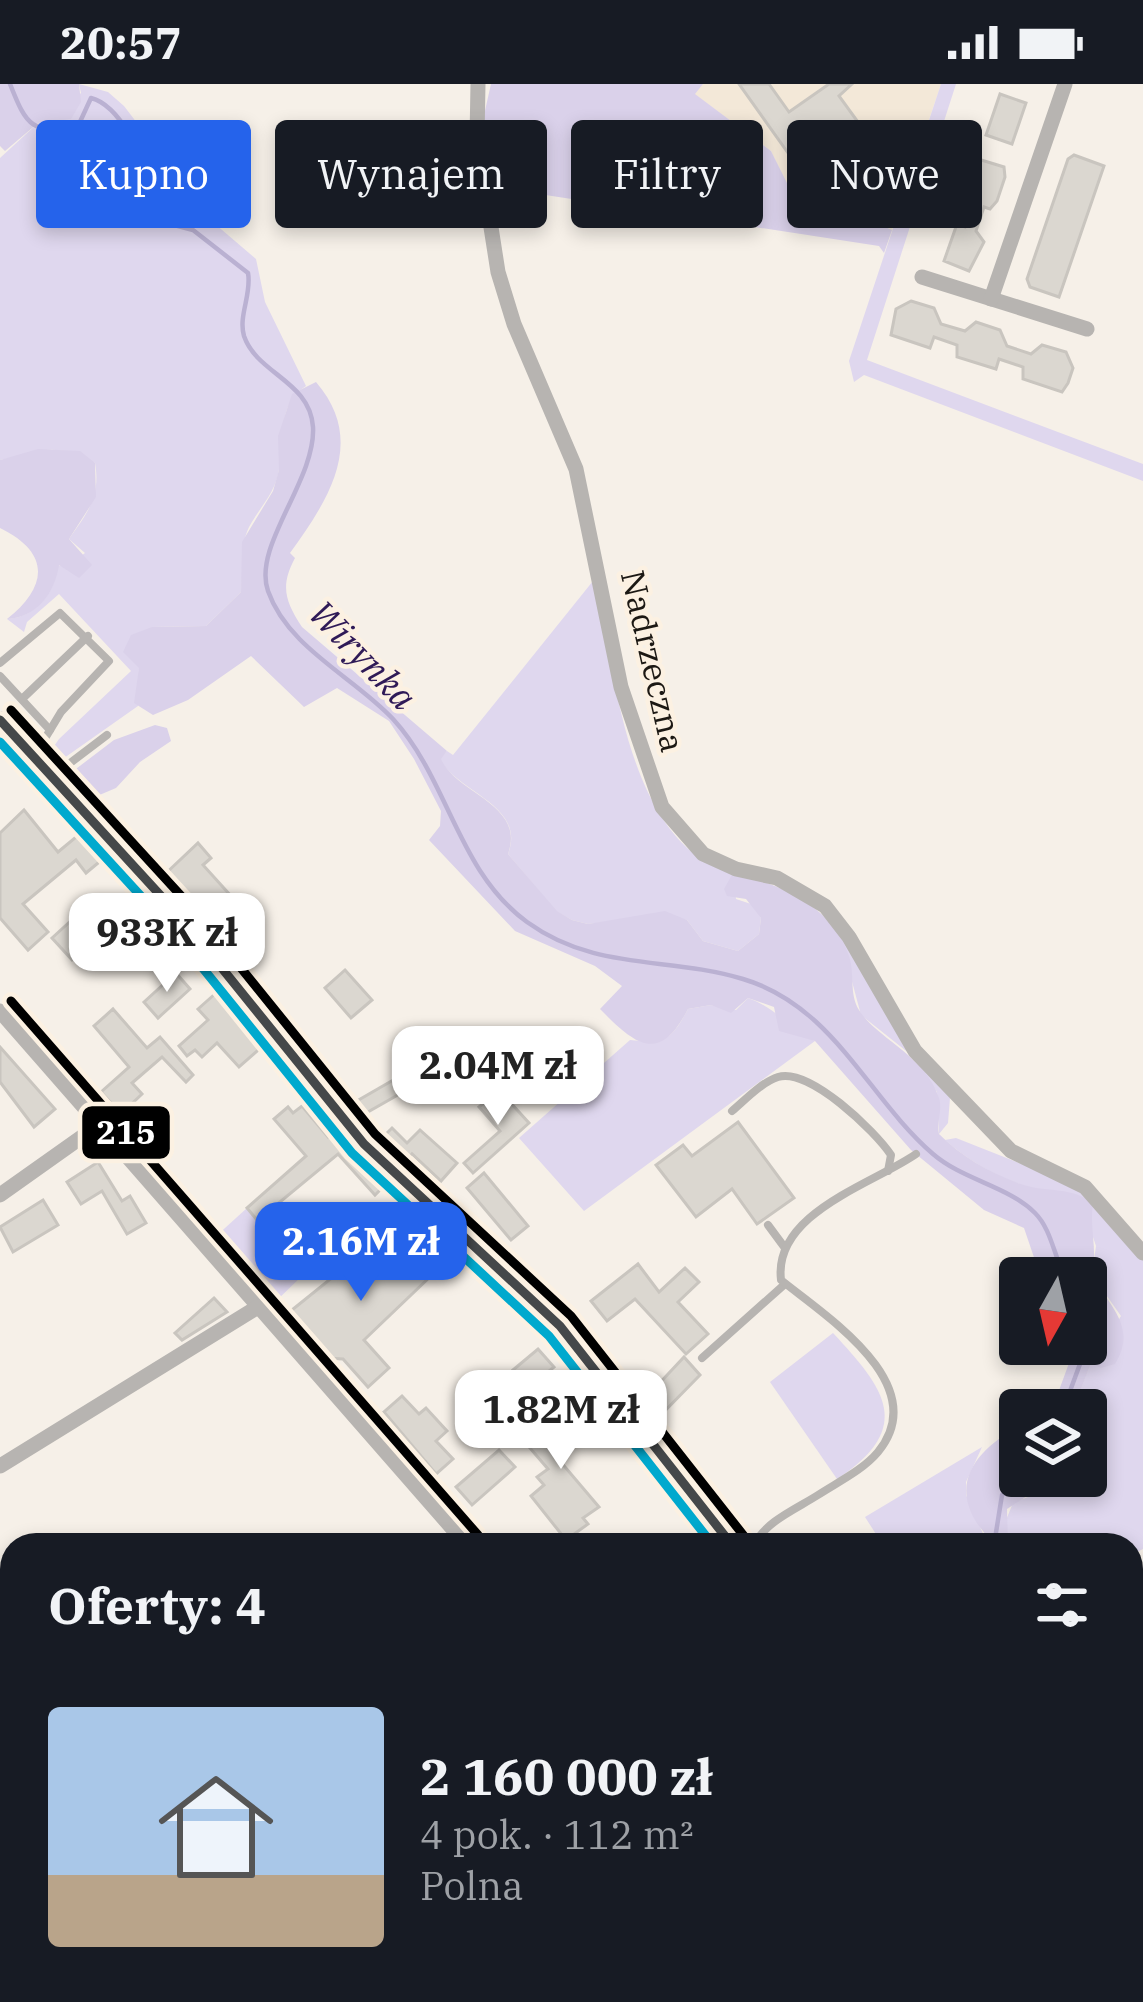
<!DOCTYPE html>
<html lang="pl">
<head>
<meta charset="utf-8">
<style>
	body { margin:0; font-family:"IBM Plex Serif",serif; background:#20242c; color:#f1f3f6; height:100vh; display:flex; flex-direction:column; font-size:45px; white-space:nowrap }
	* { box-sizing:border-box; margin:0 }
	p { font-size:39px; color:#9ea1a6 }
	.icon { flex:none; width:66px; height:66px; fill:none; stroke:currentColor; stroke-width:2; stroke-linecap:round; stroke-linejoin:round }
	.map { position:relative; flex:1; overflow:hidden }
	.side { position:absolute; left:0px; top:1449px; width:1143px; height:471px; display:flex; flex-direction:column; background:#171b24; border-radius:36px 36px 0 0; box-shadow:0 6px 18px #0003 }
	.side>* { flex:none }
	.top-card { position:absolute; left:36px; top:36px; width:1071px; height:108px; display:flex; gap:24px }
	.needle { width:78px; rotate:188deg }
	.fabs { position:absolute; left:999px; top:1173px; display:grid; gap:24px }
	.fabs a { display:grid; place-items:center; width:108px; height:108px; border-radius:12px; background:#171b24; box-shadow:0 6px 18px #0003; font-size:60px }
	.price { position:absolute; translate:-50% -102px; padding:0 27px; border-radius:24px; background:#fff; color:#222; font-size:39px; line-height:78px; filter:drop-shadow(0 3px 6px #0008) }
	.price::after { content:''; position:absolute; left:50%; top:72px; width:36px; height:27px; margin-left:-18px; background:inherit; clip-path:polygon(0 0,100% 0,50% 100%) }
	.price.current { background:#2563eb; color:#fff }
	ul { padding:0; list-style:none }
	li { display:flex; align-items:center; gap:36px; height:300px; padding:0 48px }
	li span { display:grid; place-items:center; flex:none; width:336px; height:240px; border-radius:12px; color:#555 }
	li>.icon { margin-inline-start:auto }
	span .icon { width:144px; height:144px; fill:#fffc; stroke-width:1 }
	li b { font-size:51px }
	h2 { display:flex; justify-content:space-between; align-items:center; height:144px; padding:0 48px; font-size:51px }
	.chip { padding:0 42px; border-radius:12px; background:#171b24; box-shadow:0 6px 18px #0003; font-size:42px; line-height:108px }
	.chip.current { background:#2563eb; color:#fff }
	.status { display:flex; justify-content:space-between; align-items:center; height:84px; padding:0 60px; background:#171b24; direction:ltr }
	.status svg { height:33px; fill:currentColor }
	.map>svg:first-child { display:block }
	.built { fill:#f3e8d8 }
	.green { fill:#dfd7ee }
	.forest { fill:#dad1ea }
	.lines { fill:none; stroke-linecap:round; stroke-linejoin:round }
	.stream { stroke:#bab1d2; stroke-width:4.5 }
	.building { fill:#dbd7d0; stroke:#c9c5bf; stroke-width:3 }
	.service { stroke:#b7b4b1; stroke-width:8 }
	.minor { stroke:#b7b4b1; stroke-width:15 }
	.tertiary { stroke:#b7b4b1; stroke-width:18 }
	.bus-1-casing { stroke:#fcf1e2; stroke-width:18 }
	.bus-2-casing { stroke:#fcf1e2; stroke-width:18 }
	.bus-3-casing { stroke:#fcf1e2; stroke-width:18 }
	.bus-1 { stroke:#45484a; stroke-width:9 }
	.bus-2 { stroke:#00a9ce; stroke-width:9 }
	.bus-3 { stroke:#000; stroke-width:9 }
	.labels { text-anchor:middle; stroke-width:9; stroke-linejoin:round; paint-order:stroke }
	.street-label { font-size:33px; fill:#1c1813; stroke:#fcf1e2 }
	.water-label { font-size:36px; font-style:italic; fill:#2f1a57; stroke:#fcf1e2 }
	.line-badge { stroke:#fcf1e2; stroke-width:4.5 }
	.badge-label { font-size:33px; text-anchor:middle; font-weight:bold; fill:#fff }
</style>
</head>
<body>
<div class="status"><b>20:57</b><svg viewBox="0 0 49 12"><path d="M0 12V9h3v3zM5 12V6h3v6zM10 12V3h3v9zM15 12V0h3v12zM26 1h20v11H26zM47 4h2v5h-2z"/></svg></div>
<div class="map">
<svg width="1143" height="1918" viewBox="0 0 1143 1918">
	<rect width="100%" height="100%" fill="#f6f0e8"/>
	<g class="built">
		<polygon points="703,0 941,0 892,146 786,99 771,67 694,10"/>
		<polygon points="904,1908 1115,1908 1122,1916 886,1918"/>
	</g>
	<g class="green">
		<path d="M79,0L108,8L124,22L147,52L166,98L256,175L265,218L306,302C276,321 285,356 279,386C275,410 259,424 249,443C239,464 244,486 241,508L206,542L152,543L139,584L138,622L57,679L50,668L59,655L131,587L59,510L27,538L24,548L7,535C39,533 49,508 58,481L66,483L85,469L69,455C87,429 101,413 95,379C52,357 43,367 0,376V74L38,39L49,40L81,9Z"/>
		<polygon points="941,0 956,0 867,276 1143,380 1143,397 864,291 854,298 849,277"/>
		<path d="M597,492C611,575 623,711 692,768C704,777 720,783 733,789L736,815L754,821L761,834L759,850L738,867L703,857L687,836L656,832L588,840L572,836L556,827L508,770C527,721 456,708 440,675L447,667L453,671Z"/>
		<polygon points="839,849 950,1014 948,1039 939,1050 937,1008 910,970 861,931"/>
		<path d="M748,914C779,925 787,945 815,957L584,1127L519,1054L630,956C665,959 671,957 688,925L711,921L736,926Z"/>
		<path d="M956,1054L1075,1101L1143,1176V1465L1131,1471V1461H1008L1006,1436L1013,1419L1038,1409L1052,1392H1086V1326H1073L1091,1278L1121,1232L1092,1191L1096,1162L1088,1138L1092,1128C1067,1101 1055,1111 1022,1101C993,1091 968,1076 945,1056Z"/>
		<polygon points="247,1124 303,1191 273,1220 214,1154"/>
		<path d="M833,1249C884,1304 916,1343 837,1395L770,1298Z"/>
		<polygon points="982,1363 966,1398 966,1411 988,1461 883,1461 865,1433"/>
	</g>
	<g class="forest">
		<polygon points="0,0 79,0 81,18 71,35 38,39 5,67 0,62"/>
		<polygon points="491,0 703,0 695,10 771,67 787,99 892,146 884,169 879,162 487,102 484,31"/>
		<path d="M316,298C367,357 329,415 290,469L295,474C280,502 285,517 302,543L447,667L441,675C456,710 526,720 508,770L557,827L572,836L588,840L665,827L687,836L703,857L738,867L759,850L761,834L746,815L727,812L724,805L733,789C780,800 833,822 849,872C855,890 849,910 859,926C876,954 925,971 939,1014C943,1026 936,1038 939,1050C962,1073 990,1089 1021,1100C1046,1109 1074,1102 1093,1120C1089,1144 1098,1165 1092,1191C1109,1222 1138,1243 1115,1280L1101,1284L1091,1279L1073,1326H1045L1054,1320L1076,1260H1086V1194H1041L1024,1144L984,1126L911,1066L815,957L779,947L774,923L748,914L731,929L711,921L688,925C660,980 636,962 600,925L622,902L595,882L515,847L429,756L440,742L441,727L414,675L389,637L337,604L304,623L251,572L188,616L153,631L134,619L139,584L123,568L131,551L152,543L206,542L241,508L242,458L273,407L279,386L278,352L292,310Z"/>
		<path d="M38,365L80,367L95,379L96,413L69,455L92,481L79,494L59,481C55,509 36,534 7,535C46,504 53,470 0,444V376Z"/>
		<polygon points="155,641 167,644 171,657 140,678 116,704 90,715 68,691 114,656"/>
		<path d="M1020,1341V1392H1052L1050,1397L1007,1425L1008,1461H988C987,1447 981,1447 975,1436C949,1391 986,1361 1020,1341Z"/>
	</g>
	<g class="lines">
		<g class="stream">
			<path d="M10,0C27,43 32,51 79,40L91,14C119,21 147,75 148,103C149,114 145,123 144,133L193,146L248,189C252,210 238,232 244,252C257,290 310,297 313,343C316,396 252,462 268,507C288,564 354,593 393,635C449,696 457,787 527,838C596,888 668,872 743,895C834,922 867,1013 933,1070C963,1096 1008,1102 1035,1129C1052,1146 1054,1174 1066,1194"/>
			<polyline points="1063,1326 1087,1261 1086,1234"/>
			<polyline points="994,1461 1002,1411 1025,1392"/>
			<polyline points="1131,1618 1143,1628"/>
		</g>
	</g>
	<g class="building">
		<polygon points="739,0 769,0 789,28 829,0 852,0 839,12 863,45 839,62 830,49 793,76"/>
		<polygon points="1000,10 1026,19 1012,60 986,51"/>
		<polygon points="1074,71 1104,82 1059,213 1030,203 1027,195 1068,75"/>
		<polygon points="978,75 1004,83 1005,93 997,117 990,125 984,123 976,147 984,158 969,187 944,177 957,140 965,143 973,119 964,116"/>
		<polygon points="911,217 934,224 941,240 965,247 976,238 1000,246 1007,262 1031,270 1042,261 1066,268 1073,284 1068,299 1062,308 1023,295 1023,283 999,275 996,285 957,273 957,261 934,253 930,264 891,251 896,225"/>
		<polygon points="24,726 58,768 82,748 104,774 86,789 76,776 23,820 48,848 28,866 0,834 0,749"/>
		<polygon points="198,759 211,774 203,781 231,812 203,837 162,793"/>
		<polygon points="98,812 114,829 77,862 82,867 72,876 52,854"/>
		<polygon points="345,886 372,916 351,934 325,904"/>
		<polygon points="176,889 190,905 158,934 144,918"/>
		<polygon points="216,909 264,961 239,983 217,959 202,973 195,966 187,972 179,962 208,936 198,925"/>
		<polygon points="113,925 147,964 160,953 193,991 186,998 162,973 132,999 142,1010 121,1030 101,1008 129,983 94,942"/>
		<polygon points="429,954 454,979 422,997 404,979"/>
		<polygon points="0,963 55,1025 34,1043 0,998"/>
		<polygon points="395,995 403,1008 359,1033 350,1021"/>
		<polygon points="499,1006 529,1039 473,1089 464,1079 500,1047 479,1023"/>
		<polygon points="302,1022 328,1053 336,1047 386,1100 375,1111 338,1070 275,1122 314,1169 296,1183 247,1124 306,1072 274,1035 288,1023 293,1029"/>
		<polygon points="738,1038 794,1114 757,1140 732,1105 696,1133 656,1081 683,1061 692,1072"/>
		<polygon points="392,1044 407,1059 420,1046 457,1079 441,1097 412,1070 404,1079 380,1056"/>
		<polygon points="98,1078 122,1117 130,1112 146,1139 127,1150 102,1107 81,1120 67,1098"/>
		<polygon points="484,1089 528,1142 511,1156 467,1104"/>
		<polygon points="43,1116 58,1141 13,1168 0,1143"/>
		<polygon points="390,1147 435,1188 364,1256 389,1284 368,1303 343,1275 326,1274 287,1230"/>
		<polygon points="638,1180 659,1208 685,1184 699,1198 678,1218 708,1250 686,1270 635,1215 607,1237 591,1217"/>
		<polygon points="214,1214 227,1228 182,1256 175,1249"/>
		<polygon points="538,1265 554,1283 529,1304 513,1286"/>
		<polygon points="684,1273 700,1291 653,1339 639,1321"/>
		<polygon points="577,1310 592,1328 548,1363 599,1423 583,1434 588,1440 566,1456 531,1412 544,1401 537,1393 548,1385 523,1356"/>
		<polygon points="402,1312 419,1330 426,1324 447,1347 436,1357 453,1375 436,1390 384,1328"/>
		<polygon points="499,1366 515,1383 472,1421 456,1403"/>
	</g>
	<g class="lines">
		<g class="service">
			<polyline points="0,579 60,529 109,577 61,628 35,671"/>
			<polyline points="0,592 50,646"/>
			<polyline points="22,615 88,552"/>
			<polyline points="53,692 107,651"/>
			<path d="M732,1027C745,1016 762,998 778,993C809,983 875,1047 891,1071L888,1087"/>
			<polyline points="768,1141 785,1164"/>
			<polyline points="702,1274 785,1200"/>
			<path d="M754,1461C766,1437 796,1425 818,1411C838,1398 863,1386 878,1368C934,1300 824,1231 781,1196C773,1129 873,1100 916,1070"/>
		</g>
		<g class="minor">
			<polyline points="478,0 477,54 498,188 514,240 576,385 621,603 662,723 703,770 736,785 777,794 825,822 849,853 915,967 1011,1067 1085,1103 1143,1169"/>
			<polyline points="922,193 1087,245"/>
			<polyline points="991,215 1065,0"/>
			<polyline points="0,927 467,1461"/>
			<polyline points="0,1111 100,1040"/>
			<polyline points="0,1382 261,1221"/>
		</g>
		<g class="tertiary">
			<polyline points="0,636 183,836 364,1060 560,1242 732,1461"/>
			<polyline points="762,1908 764,1918"/>
		</g>
		<g class="bus-1-casing">
			<polyline id="bus-1" points="0,636 183,836 364,1060 560,1242 732,1461"/>
		</g>
		<g class="bus-2-casing">
			<polyline id="bus-2" points="0,658 172,846 352,1069 549,1252 713,1461"/>
		</g>
		<g class="bus-3-casing">
			<g id="bus-3">
				<polyline points="11,626 195,827 375,1050 571,1232 744,1452"/>
				<polyline points="11,917 478,1451"/>
			</g>
		</g>
		<use href="#bus-1" class="bus-1"/>
		<use href="#bus-2" class="bus-2"/>
		<use href="#bus-3" class="bus-3"/>
	</g>
	<g class="labels">
		<g class="street-label">
			<text transform="translate(653 577) rotate(77)" y="12">Nadrzeczna</text>
		</g>
		<g class="water-label">
			<text transform="translate(363 571) rotate(46)" y="13">Wirynka</text>
		</g>
	</g>
	<rect class="line-badge" x="80" y="1020" width="92" height="57" rx="12" fill="#000"/>
	<g class="badge-label">
		<text x="126" y="1060">215</text>
	</g>
</svg>
<div class="fabs">
<a><svg class="needle" viewBox="-14 -14 28 28"><path d="M0-13l5 13h-10z" fill="#e53935"/><path d="M0 13l5-13h-10z" fill="#9ea1a6"/></svg></a>
<a><svg class="icon" aria-label="layers" viewBox="0 0 24 24"><path d="M12 4l9 5-9 5-9-5zM3 14l9 5 9-5"/></svg></a>
</div>
<b class="price" style="left:167px;top:911px">933K zł</b>
<b class="price" style="left:498px;top:1044px">2.04M zł</b>
<b class="price current" style="left:361px;top:1220px">2.16M zł</b>
<b class="price" style="left:561px;top:1388px">1.82M zł</b>
<div class="top-card">
<a class="chip current">Kupno</a>
<a class="chip">Wynajem</a>
<a class="chip">Filtry</a>
<a class="chip">Nowe</a>
</div>
<section class="side">
<h2>Oferty: 4<svg class="icon" aria-label="filters" viewBox="0 0 24 24"><path d="M4 7h16M4 17h16"/><circle cx="9" cy="7" r="2"/><circle cx="15" cy="17" r="2"/></svg></h2>
<ul>
<li><span style="background:linear-gradient(#a9c7e8 70%,#b9a48a 0)"><svg class="icon" aria-label="home" viewBox="0 0 24 24"><path d="M3 11l9-7 9 7M6 9v11h12V9"/></svg></span><div><b>2 160 000 zł</b><p>4 pok. · 112 m²</p><p>Polna</p></div></li>
</ul>
</section>
</div>
</body>
</html>
